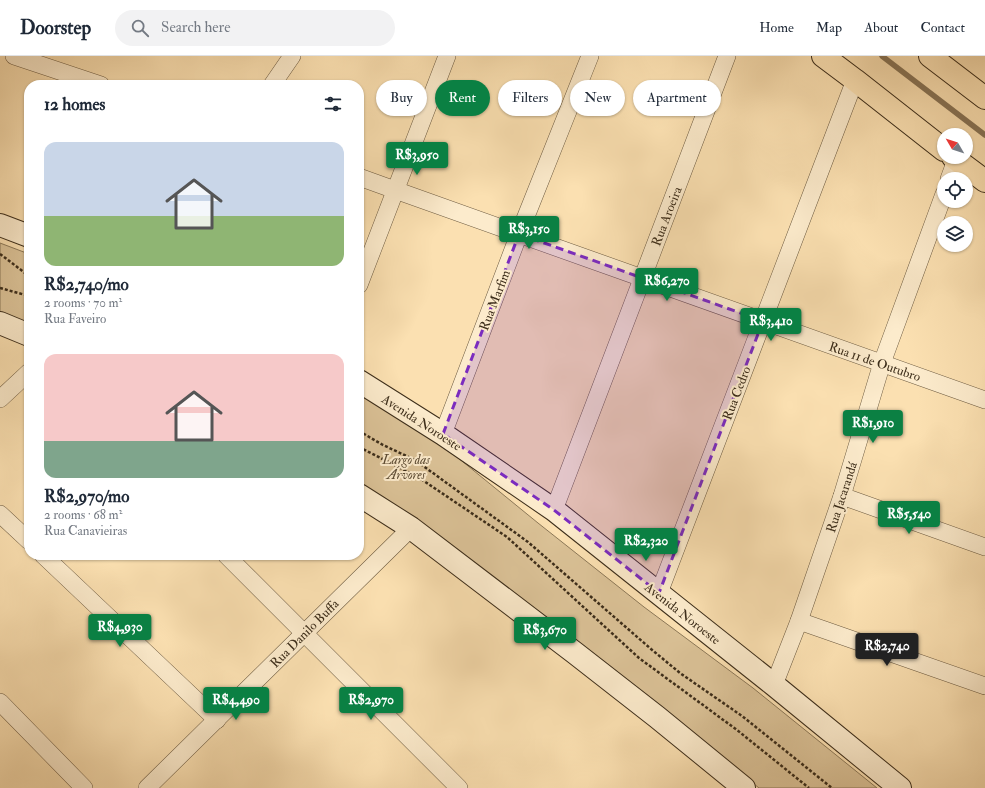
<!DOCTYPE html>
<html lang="en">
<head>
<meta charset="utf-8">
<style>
	body { margin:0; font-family:"IM FELL Double Pica",serif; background:#f2f2f3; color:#1f2937; height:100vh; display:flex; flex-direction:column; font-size:15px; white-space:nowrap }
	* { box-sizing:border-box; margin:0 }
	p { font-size:13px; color:#747a83 }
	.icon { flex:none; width:22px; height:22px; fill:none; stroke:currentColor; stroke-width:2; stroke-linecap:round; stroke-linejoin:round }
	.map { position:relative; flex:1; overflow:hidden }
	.drawer { position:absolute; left:24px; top:24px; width:340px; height:480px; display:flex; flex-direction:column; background:#fff; border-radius:16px; box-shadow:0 1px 3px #0004 }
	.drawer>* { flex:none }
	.top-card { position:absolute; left:376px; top:24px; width:380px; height:36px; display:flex; gap:8px }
	.needle { width:26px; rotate:309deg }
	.tools { position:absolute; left:937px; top:72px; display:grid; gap:8px }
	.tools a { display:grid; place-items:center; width:36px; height:36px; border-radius:50%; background:#fff; box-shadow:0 1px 3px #0004; font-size:20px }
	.price { position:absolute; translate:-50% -34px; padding:0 9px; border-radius:4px; background:#0b8043; color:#fff; font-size:13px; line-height:26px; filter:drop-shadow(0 1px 2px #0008) }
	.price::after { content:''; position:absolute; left:50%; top:24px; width:12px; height:9px; margin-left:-6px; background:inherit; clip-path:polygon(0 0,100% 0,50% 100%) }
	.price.current { background:#222; color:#fff }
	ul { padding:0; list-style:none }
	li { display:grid; align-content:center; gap:8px; height:212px; padding:0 20px }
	li span { display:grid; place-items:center; height:124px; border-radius:12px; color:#555 }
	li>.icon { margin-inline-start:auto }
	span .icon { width:72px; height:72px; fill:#fffc; stroke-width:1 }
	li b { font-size:17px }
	h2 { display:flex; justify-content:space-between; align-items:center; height:48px; padding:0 20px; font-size:17px }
	.tag { padding:0 14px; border-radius:18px; background:#fff; box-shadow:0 1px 3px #0004; font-size:14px; line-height:36px }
	.tag.current { background:#0b8043; color:#fff }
	header { display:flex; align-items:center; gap:24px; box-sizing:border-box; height:56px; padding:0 20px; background:#fff; border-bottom:1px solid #e0e1e3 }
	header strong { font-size:19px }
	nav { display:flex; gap:22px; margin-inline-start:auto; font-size:14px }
	.search { width:280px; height:36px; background:#f2f2f3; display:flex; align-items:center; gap:10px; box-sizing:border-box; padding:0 14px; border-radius:22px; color:#747a83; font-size:15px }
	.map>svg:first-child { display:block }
	.green { fill:#dbc297; stroke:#8c7858 }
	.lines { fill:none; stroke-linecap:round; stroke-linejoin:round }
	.stream { stroke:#887456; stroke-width:5.5 }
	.street-casing { stroke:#6c5a40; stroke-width:18 }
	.secondary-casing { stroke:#3c2d1a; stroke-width:24 }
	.primary-casing { stroke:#3c2d1a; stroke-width:24 }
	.path { stroke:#3c2d1a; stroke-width:2.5; stroke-dasharray:3 2; stroke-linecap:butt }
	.street { stroke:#fcebcc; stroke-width:17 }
	.secondary { stroke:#fcebcc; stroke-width:22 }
	.primary { stroke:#fbe0b1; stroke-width:22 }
	.marked { fill:#7b2cbf; fill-opacity:0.2; stroke:#7b2cbf; stroke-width:3; stroke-dasharray:8 5; stroke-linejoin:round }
	.labels { text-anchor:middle; stroke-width:4; stroke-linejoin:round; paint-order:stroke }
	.street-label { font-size:13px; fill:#3c2d1a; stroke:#fcebcc }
	.park-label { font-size:13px; font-style:italic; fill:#5c4b33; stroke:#fcebcc }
</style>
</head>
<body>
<header>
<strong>Doorstep</strong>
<div class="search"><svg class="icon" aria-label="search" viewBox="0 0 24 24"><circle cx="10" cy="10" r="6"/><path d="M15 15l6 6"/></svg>Search here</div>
<nav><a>Home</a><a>Map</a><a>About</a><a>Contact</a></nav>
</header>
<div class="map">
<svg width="985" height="732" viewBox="0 0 985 732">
	<rect width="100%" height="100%" fill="#fbe0b1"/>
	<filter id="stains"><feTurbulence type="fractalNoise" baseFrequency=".005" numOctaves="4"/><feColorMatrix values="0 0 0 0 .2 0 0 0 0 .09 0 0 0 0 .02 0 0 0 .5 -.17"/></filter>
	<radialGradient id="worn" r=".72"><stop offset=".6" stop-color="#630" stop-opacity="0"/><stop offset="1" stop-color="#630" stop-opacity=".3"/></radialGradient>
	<g class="green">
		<polygon points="0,187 29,198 29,269 0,259"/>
		<polygon points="359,334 430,379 538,467 644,551 753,632 877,732 759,732 699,683 418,465 359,426"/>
	</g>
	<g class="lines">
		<polyline class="stream" points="882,0 985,79"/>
		<g class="street-casing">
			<g id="street">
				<polyline points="14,0 101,29"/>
				<polyline points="272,29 292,0"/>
				<polyline points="359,121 395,134 985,344"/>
				<polyline points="949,123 956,104"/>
				<polyline points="359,229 447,0"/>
				<polyline points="0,343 29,316"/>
				<polyline points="443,378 519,178 590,0"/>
				<polyline points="842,440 985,491"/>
				<polyline points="554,454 727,0"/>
				<polyline points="0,458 29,485"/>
				<polyline points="43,499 217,664"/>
				<polyline points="226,499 459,732"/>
				<polyline points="659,537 855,24"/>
				<polyline points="799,565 985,630"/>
				<polyline points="774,629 799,565 842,440 882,307 944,138"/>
				<polyline points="0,646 84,732"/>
				<polyline points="147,732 411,472"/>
			</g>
		</g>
		<g class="secondary-casing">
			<g id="secondary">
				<polyline points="0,169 29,180"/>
				<polyline points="0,267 29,279"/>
				<polyline points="359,325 443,378 554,454 774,629 900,732"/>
				<polyline points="359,439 411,472 575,597 657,661 744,732"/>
			</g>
		</g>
		<g class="primary-casing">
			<g id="primary">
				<polyline points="823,0 855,24 944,94"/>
				<polyline points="930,0 985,42"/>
				<polyline points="953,101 985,125"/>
			</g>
		</g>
		<g class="path">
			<polyline points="0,198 29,220"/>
			<polyline points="0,232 29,240"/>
			<polyline points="359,375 383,389 415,404 528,486 651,593 680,617 742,660 832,732"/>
			<polyline points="359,391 418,421 507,481 639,602 737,674 809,732"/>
		</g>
		<use href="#street" class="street"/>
		<use href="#secondary" class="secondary"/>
		<use href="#primary" class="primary"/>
	</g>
	<path class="marked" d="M519,178L763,265L659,537L554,454L443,378Z"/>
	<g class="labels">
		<g class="street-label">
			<text transform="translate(666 160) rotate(-69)" y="5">Rua Aroeira</text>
			<text transform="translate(494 244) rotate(-69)" y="5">Rua Marfim</text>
			<text transform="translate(875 305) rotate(19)" y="5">Rua 11 de Outubro</text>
			<text transform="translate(736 337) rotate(-69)" y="5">Rua Cedro</text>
			<text transform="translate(422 366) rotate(33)" y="5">Avenida Noroeste</text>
			<text transform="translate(841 441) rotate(-72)" y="5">Rua Jacarandá</text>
			<text transform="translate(683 557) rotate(38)" y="5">Avenida Noroeste</text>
			<text transform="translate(304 577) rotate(-45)" y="5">Rua Danilo Buffa</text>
		</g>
		<g class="park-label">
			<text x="406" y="408">Largo das<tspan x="406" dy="15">Árvores</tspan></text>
		</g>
	</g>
	<rect width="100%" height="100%" filter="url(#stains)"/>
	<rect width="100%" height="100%" fill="url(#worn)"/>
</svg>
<div class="tools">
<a><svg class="needle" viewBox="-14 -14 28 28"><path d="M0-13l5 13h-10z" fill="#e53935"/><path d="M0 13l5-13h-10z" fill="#747a83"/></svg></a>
<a><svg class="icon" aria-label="locate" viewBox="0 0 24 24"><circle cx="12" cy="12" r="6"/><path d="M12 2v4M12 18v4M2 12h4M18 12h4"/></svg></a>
<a><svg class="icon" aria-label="layers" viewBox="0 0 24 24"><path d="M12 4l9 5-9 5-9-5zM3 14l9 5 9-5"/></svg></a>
</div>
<b class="price" style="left:417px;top:120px">R$3,950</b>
<b class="price" style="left:529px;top:194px">R$3,150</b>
<b class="price" style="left:667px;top:246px">R$6,270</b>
<b class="price" style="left:771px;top:286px">R$3,410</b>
<b class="price" style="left:873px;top:388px">R$1,910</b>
<b class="price" style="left:909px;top:479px">R$5,540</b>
<b class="price" style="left:646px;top:506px">R$2,320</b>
<b class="price" style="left:120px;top:592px">R$4,930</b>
<b class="price" style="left:545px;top:595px">R$3,670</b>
<b class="price current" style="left:887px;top:611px">R$2,740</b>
<b class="price" style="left:236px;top:665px">R$4,490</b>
<b class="price" style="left:371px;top:665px">R$2,970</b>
<div class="top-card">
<a class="tag">Buy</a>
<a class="tag current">Rent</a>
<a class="tag">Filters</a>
<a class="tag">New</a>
<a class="tag">Apartment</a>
</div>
<section class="drawer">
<h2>12 homes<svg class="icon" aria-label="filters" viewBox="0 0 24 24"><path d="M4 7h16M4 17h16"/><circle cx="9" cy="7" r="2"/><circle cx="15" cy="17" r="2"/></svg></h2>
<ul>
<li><span style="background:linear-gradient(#c9d6e8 60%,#8fb573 0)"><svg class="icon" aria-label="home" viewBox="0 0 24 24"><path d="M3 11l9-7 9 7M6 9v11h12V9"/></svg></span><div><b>R$2,740/mo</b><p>2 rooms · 70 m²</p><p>Rua Faveiro</p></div></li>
<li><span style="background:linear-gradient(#f6c9c9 70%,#7fa58c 0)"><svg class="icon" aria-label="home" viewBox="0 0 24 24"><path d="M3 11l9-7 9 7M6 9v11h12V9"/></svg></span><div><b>R$2,970/mo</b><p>2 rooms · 68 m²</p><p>Rua Canavieiras</p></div></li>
</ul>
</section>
</div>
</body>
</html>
